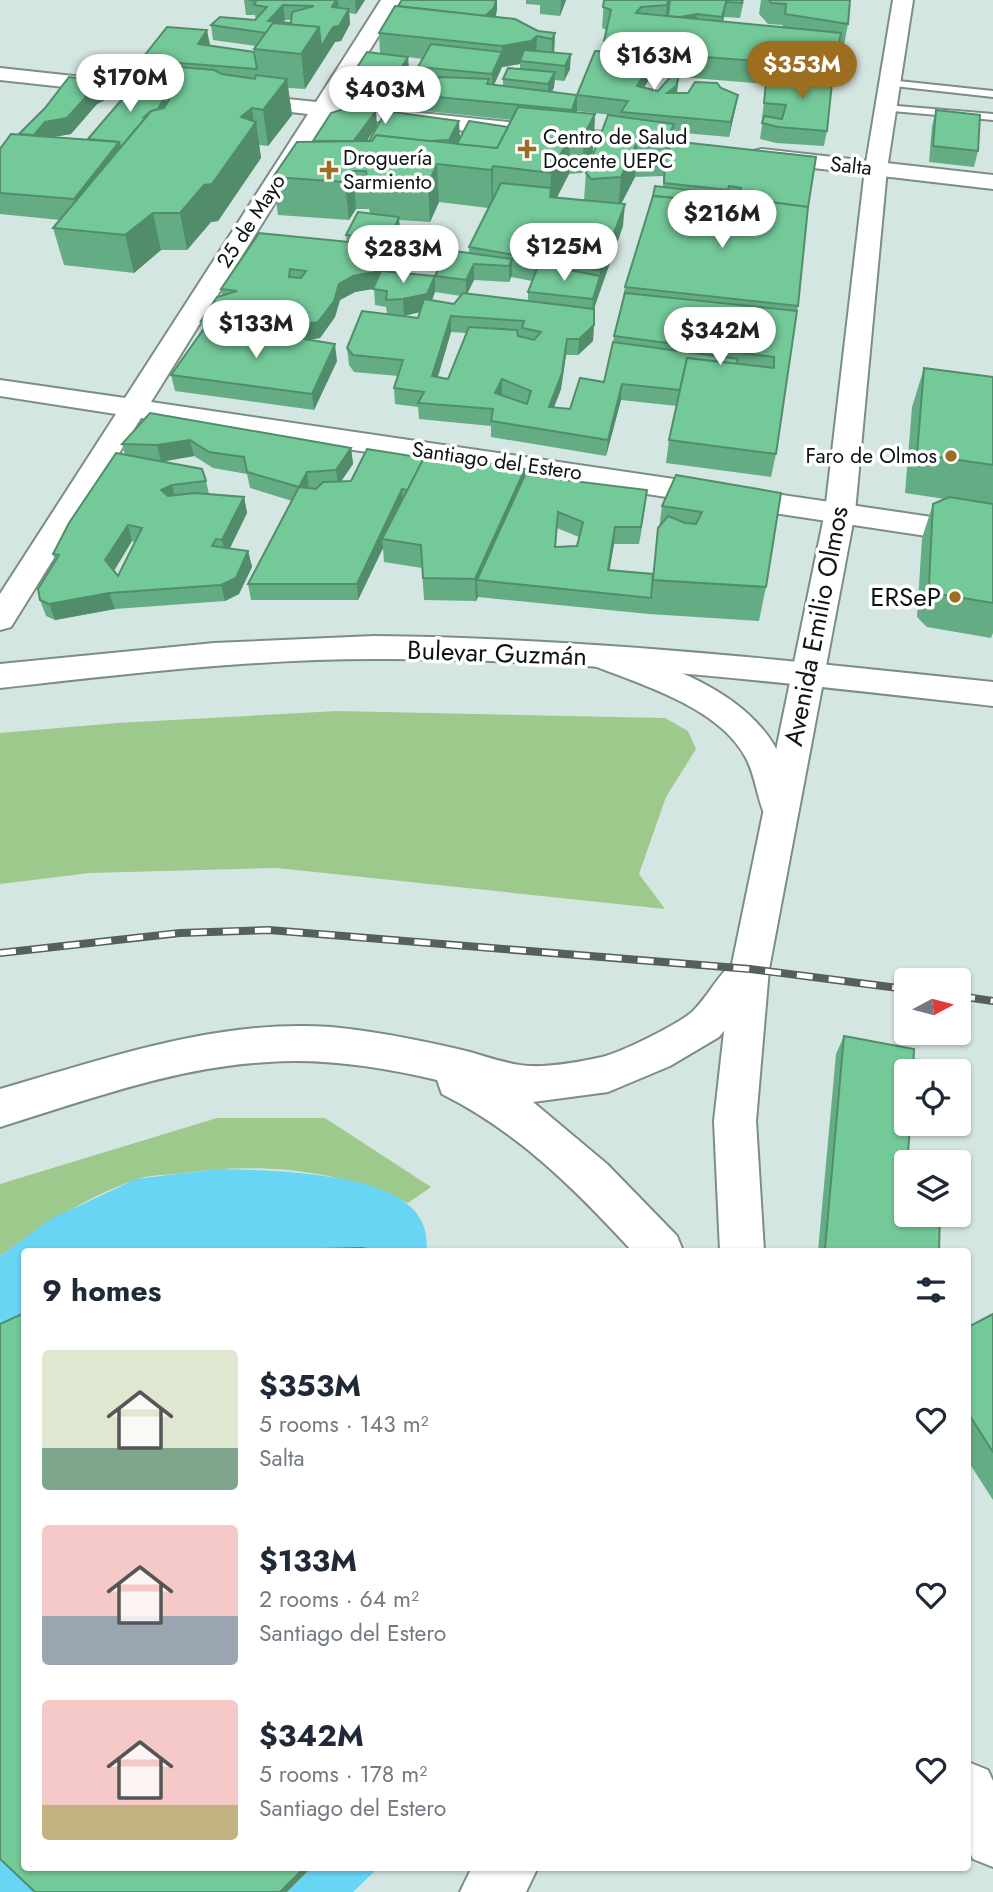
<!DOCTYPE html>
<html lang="en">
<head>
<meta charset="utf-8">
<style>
	body { margin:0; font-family:Jost,sans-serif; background:#f2f2f3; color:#1f2937; height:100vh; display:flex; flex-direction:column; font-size:26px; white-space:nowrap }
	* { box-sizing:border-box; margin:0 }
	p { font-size:23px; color:#747a83 }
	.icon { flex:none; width:38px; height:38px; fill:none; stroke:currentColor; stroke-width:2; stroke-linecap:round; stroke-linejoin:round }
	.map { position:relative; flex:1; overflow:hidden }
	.details { position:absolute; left:21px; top:1248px; width:950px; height:623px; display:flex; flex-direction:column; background:#fff; border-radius:7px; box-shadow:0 2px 5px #0004 }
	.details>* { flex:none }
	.needle { width:46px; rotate:83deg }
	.fabs { position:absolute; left:894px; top:968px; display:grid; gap:14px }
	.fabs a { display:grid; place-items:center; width:77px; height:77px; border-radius:7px; background:#fff; box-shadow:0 2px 5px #0004; font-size:35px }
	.price { position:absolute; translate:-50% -60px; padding:0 16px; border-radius:24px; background:#fff; color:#222; font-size:23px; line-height:46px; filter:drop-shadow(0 2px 4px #0008) }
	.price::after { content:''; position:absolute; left:50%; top:42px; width:21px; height:16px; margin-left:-10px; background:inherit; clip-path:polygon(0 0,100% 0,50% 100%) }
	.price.current { background:#9d6e20; color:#fff }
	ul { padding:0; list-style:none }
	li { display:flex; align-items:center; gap:21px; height:175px; padding:0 21px }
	li span { display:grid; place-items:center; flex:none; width:196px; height:140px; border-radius:7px; color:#555 }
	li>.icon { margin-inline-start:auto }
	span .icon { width:84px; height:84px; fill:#fffc; stroke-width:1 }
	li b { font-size:30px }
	h2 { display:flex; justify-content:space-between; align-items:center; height:84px; padding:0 21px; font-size:30px }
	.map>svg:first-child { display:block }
	.green { fill:#9ec98d }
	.water { fill:#69d5f5 }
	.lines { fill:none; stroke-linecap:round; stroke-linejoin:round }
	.service-casing { stroke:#7c8d88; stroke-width:4 }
	.minor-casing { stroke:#7c8d88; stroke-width:4 }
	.secondary-casing { stroke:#7c8d88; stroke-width:4 }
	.primary-casing { stroke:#7c8d88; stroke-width:4 }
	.service { fill:#fff; fill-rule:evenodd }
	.minor { fill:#fff; fill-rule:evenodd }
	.secondary { fill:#fff; fill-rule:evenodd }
	.primary { fill:#fff; fill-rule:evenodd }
	.rail-casing { stroke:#555f5d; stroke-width:8 }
	.rail { stroke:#fff; stroke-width:5; stroke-dasharray:16; stroke-linecap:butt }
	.wall { fill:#64ad84; fill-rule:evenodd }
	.shaded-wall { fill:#518d6b }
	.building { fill:#74c999; stroke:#518d6b; stroke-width:2; fill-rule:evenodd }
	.poi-dot { fill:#9d6e20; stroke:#fff; stroke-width:2.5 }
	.labels { text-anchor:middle; stroke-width:7; stroke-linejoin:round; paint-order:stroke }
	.far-poi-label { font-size:21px; fill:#0e1413; stroke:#fff; text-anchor:start }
	.far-street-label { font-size:21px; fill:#0e1413; stroke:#fff }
	.poi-label { font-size:26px; fill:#0e1413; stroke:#fff; text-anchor:end }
	.street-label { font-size:26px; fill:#0e1413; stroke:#fff }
</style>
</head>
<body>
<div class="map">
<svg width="993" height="1892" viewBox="0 0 993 1892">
	<rect width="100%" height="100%" fill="#d4e6e2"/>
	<g class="green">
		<polygon points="337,711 665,718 688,731 696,749 666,797 639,874 665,909 277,868 90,873 0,884 0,733 117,723"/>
		<path d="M217,1118H325L431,1187L408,1203C333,1168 259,1162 177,1174C164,1175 148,1175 135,1180C86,1197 42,1226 0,1256V1184Z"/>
	</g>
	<g class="water">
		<path d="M218,1169C265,1170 397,1171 421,1220C426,1230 427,1240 427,1251H24V1341L0,1353V1256L51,1219L136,1179Z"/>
		<polygon points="0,1831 24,1867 62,1892 0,1892"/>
		<polygon points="312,1867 379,1867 353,1892 287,1892"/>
	</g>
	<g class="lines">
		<g class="service-casing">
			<g id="service">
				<polygon points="889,80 993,91 993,97 885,85 885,81"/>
				<polygon points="885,105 993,114 993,120 881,110 881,106"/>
			</g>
		</g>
		<g class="minor-casing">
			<g id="minor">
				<polygon points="381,0 401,0 336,104 650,137 658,139 661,144 658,149 650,151 329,116 151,402 993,526 993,546 141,418 11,627 0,630 0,594 116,414 0,396 0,380 125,398 308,114 240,106 232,105 229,100 232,95 240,94 316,102"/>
				<polygon points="0,68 184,88 192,89 195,94 192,99 184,100 0,80"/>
				<polygon points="762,149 993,175 993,189 754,161 751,156 754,151"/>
				<path d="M606,646C665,664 740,689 774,745C786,765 791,788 798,810L793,820L780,824L767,820C757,800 756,777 746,758C720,708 643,685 594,666L590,658L594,650Z"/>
				<path d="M750,953L764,957L769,969L764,981L719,1037L670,1066L608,1092L533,1102L607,1164L677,1236L683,1251H632C575,1189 518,1132 442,1094L437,1080C382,1067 325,1058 268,1062C176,1067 87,1100 0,1127V1089C108,1058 217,1019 331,1027C375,1031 419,1040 462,1050C483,1055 507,1065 529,1066C553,1067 579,1062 602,1057C622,1052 677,1025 692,1012C712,993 723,962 750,953Z"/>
			</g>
		</g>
		<g class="secondary-casing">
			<g id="secondary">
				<path d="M374,636C581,638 787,660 993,682V706C788,683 581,658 375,659C250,659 125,674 0,688V664L214,643Z"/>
				<polygon points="968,1762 988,1770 993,1781 993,1867 973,1859 968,1848"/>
			</g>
		</g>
		<g class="primary-casing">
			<g id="primary">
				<polygon points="893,0 913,0 887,169 855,512 769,969 756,1121 764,1251 720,1251 714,1121 731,969 825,512 865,169"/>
				<polygon points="472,1867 538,1867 526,1892 460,1892"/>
			</g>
		</g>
		<use href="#service" class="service"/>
		<use href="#minor" class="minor"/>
		<use href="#secondary" class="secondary"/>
		<use href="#primary" class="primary"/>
		<g class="rail-casing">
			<g id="rail">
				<polyline points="0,953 180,933 269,930 750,969 906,989"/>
				<polyline points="959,996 993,1001"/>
			</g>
		</g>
		<use href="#rail" class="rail"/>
	</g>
	<g class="wall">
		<path d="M244,0H365L356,14L349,13L350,24L341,41L335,42L305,89L288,88L292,115L268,146L259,145L261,158L218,221L211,222L187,250H161L134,273L64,265L53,228L60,220L0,214V149L19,134L107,82L111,97L97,104L71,134L54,137L88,139L163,86L162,79L163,77L144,75L141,60L210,45L254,52V49L256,46L213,40L211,25L256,20L255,15H246ZM285,20H291V23L283,22Z"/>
		<path d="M497,0V9L496,17L538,31L555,33L554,52L570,69L564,81L555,80L554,87L552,92L577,95L603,51L604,41L606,30L602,28L604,0H744L740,18L724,17L723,21L782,27L783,25L768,24L759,14L761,0H850L848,24L844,45L839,44L833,73L827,131L824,146L776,143L760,139L763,118H762L766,84L679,77L677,93H688L721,88L738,95L735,110L729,137L673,132L672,141L808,207L798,306L776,454L771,477L666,463L669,440L677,406L621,400L606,456L491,437V426L419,419L418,407L395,404L394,388L398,376L354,372L349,365L347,348L387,314L386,307L375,305L374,289L355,292L340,300L335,317L320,338L309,340L337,361L314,410L175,391L171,375L203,330L201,321L222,295L221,289L347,242L346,235L370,213L369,209H356L349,220L278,215L273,177L313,141L377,126L367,140L460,137L456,144L508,127L512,120L387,107L386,92L389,88L385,87L373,104L351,98L350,82L357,75L356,69L380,53L379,33ZM408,57L422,59L418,67V79L406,77L409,72ZM520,64V69L503,79V86L494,85L502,67ZM649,70H664V76H671L658,91L644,88L649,79ZM577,111L620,116L586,173L584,200L557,197L569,174L582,173L593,152L595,114L576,112ZM663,176V187L625,287L604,382L570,409L554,407L561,389L566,355H578L593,341L594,309L623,226L621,204L635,177ZM439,202L488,208L469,247V253L435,276V292L461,296L454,304L432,300L435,292L390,272L395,263V245L400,233L399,220L430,222ZM511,277L532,281L528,292V301L467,294L474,280L509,282ZM420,312L418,318L398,316H404ZM451,332L466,333L448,379L438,377ZM256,334L264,335H242Z"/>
		<polygon points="526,0 566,0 560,16 540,14 540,5 526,4"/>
		<polygon points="936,110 978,151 974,167 929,162 932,126"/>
		<polygon points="924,368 993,377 993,633 991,638 927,627 917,617 922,538 933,504 945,499 905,493 912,407"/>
		<path d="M150,413L351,448L353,464L341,481H351L424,458L525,469V475L645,506L639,544H614L609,570L653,574L662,506L676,475L766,587L759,621L649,614L478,597L476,601L424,600L422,568L384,562L383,548L358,600H251L248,584L292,501L250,488L247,474L213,468L194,456L160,461L206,481L209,494L244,497L247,513L230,548L248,551L252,567L239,594L225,601L115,609L55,620L46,616L40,600L55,561L53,554L125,455L122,444ZM557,528L579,537L577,546L556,547ZM132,541L135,542L118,576L114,571Z"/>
		<polygon points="844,1036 908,1154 939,1251 818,1251 836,1054"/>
		<polygon points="993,1314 993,1500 968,1461 968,1327"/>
	</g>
	<g class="shaded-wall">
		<polygon points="336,0 338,0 339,12 332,7"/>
		<polygon points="355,0 365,0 356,14"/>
		<polygon points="496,0 497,0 497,9 494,23 480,21"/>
		<polygon points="561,0 566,0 560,16"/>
		<polygon points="668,0 670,0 665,26 667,5"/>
		<polygon points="726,2 724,17 720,32 722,17"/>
		<polygon points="283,5 285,20 272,34 268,21"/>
		<polygon points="349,9 350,24 341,41 335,42 305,89 301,54 319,27 333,27"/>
		<polygon points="697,14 696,29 667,19"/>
		<polygon points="207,30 210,45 201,60 198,44"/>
		<polygon points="555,33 554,54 551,60 552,39"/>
		<polygon points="537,36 536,58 520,61 520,64 502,67 492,89 492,74 502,52 502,46"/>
		<polygon points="571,54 570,69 564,81 565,66"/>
		<polygon points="408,57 409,72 399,89 398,73"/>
		<polygon points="650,64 649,79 636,102 637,86"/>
		<polygon points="555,72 554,87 548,100 548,84"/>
		<polygon points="385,76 386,91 373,104 372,89"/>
		<polygon points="679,76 677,91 674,101 667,93"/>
		<polygon points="287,79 292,115 268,146 263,110"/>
		<polygon points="107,82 111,97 97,104 71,134 53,137 33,136 45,122 93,89"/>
		<polygon points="577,95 577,111 571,126 572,110"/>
		<polygon points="738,95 735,110 729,137 731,122"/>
		<polygon points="165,97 168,112 146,127"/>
		<polygon points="252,108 254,124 256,122 261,158 218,221 211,222 187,250 180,213 241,117"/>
		<polygon points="376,111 377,126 357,155 355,139"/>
		<polygon points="595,114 593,152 582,173 584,135"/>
		<polygon points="459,121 460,137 450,156 449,140"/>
		<polygon points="674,124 671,157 665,160 666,143"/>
		<polygon points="570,136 569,174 550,211 549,219 551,173"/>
		<polygon points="119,142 124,164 76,205 74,199"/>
		<polygon points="637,143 635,177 618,210 621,177"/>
		<polygon points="437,164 439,202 430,222 428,184"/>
		<polygon points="493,166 493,204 492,209 491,170"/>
		<polygon points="353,171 356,209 349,220 345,182"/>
		<polygon points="625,204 623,226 599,293 592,315 593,299 600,276 600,270"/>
		<polygon points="153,213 161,250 134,273 125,235"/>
		<polygon points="399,217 400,233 395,245 395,263 382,287 355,292 340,300 335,317 320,338 307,340 304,324 339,284"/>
		<polygon points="512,259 512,275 509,282 509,266"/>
		<polygon points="474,264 474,280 466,296 466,280"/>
		<polygon points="435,276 435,292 428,310 404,316 403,299"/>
		<polygon points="451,316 451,332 433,392 432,376"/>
		<polygon points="594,325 593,341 578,355 579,339"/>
		<polygon points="567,339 566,355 561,389 548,423 549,407"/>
		<polygon points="335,344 337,361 314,410 312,394"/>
		<polygon points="502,379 502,395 495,410 495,393"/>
		<polygon points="622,384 621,400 606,456 608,440"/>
		<polygon points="190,440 194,456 161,462 157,445"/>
		<polygon points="351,448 353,464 338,486 336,470"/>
		<polygon points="525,469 525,492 477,580 478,597 476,601 475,579"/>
		<polygon points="307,472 309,488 299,487"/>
		<polygon points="172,485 176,501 161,490"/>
		<polygon points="402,489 403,506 382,539 383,548 358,600 357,584"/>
		<polygon points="647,490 645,506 639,544 641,527"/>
		<polygon points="244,497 247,513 226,556 222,540"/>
		<polygon points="128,525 132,541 110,577 105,560"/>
		<polygon points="615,527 614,544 607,586 608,570"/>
		<polygon points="248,551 252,567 239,594 225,601 221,585"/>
		<polygon points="109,593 115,609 55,620 49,604"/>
		<polygon points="305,1867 312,1867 287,1892 280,1892"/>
	</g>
	<g class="building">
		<path d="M249,0H336L332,7L349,9L339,26L333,27L321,47L319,27L273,23L266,33L211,25L220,17L255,20L267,7L254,5L256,1ZM283,5L314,6L292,12L291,23L268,21Z"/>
		<polygon points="402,0 496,0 494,8 485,16 398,6"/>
		<polygon points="604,0 668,0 667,5 641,7 636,13 841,33 834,67 666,54 666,49 633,49 604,41 611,10 603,7"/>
		<polygon points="670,0 742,0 742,3 726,2 722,17 697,14 680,17 668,16"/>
		<polygon points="769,0 850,0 848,24 785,14 786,4 771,3"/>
		<polygon points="395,6 515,19 538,31 555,33 552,39 537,36 531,41 502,46 379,33"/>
		<polygon points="273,23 319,27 301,54 254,49"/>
		<polygon points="167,27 207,30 198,44 254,52 257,69 141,60"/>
		<polygon points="431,44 502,52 492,74 418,67"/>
		<polygon points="524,50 571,54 565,66 520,61"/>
		<polygon points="595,51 613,52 611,56 650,64 637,86 658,91 673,74 679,76 676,86 667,93 688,93 695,82 717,83 721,88 738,95 731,122 621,112 628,101 577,95"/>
		<polygon points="367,52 408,57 398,73 356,69"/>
		<polygon points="168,66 214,70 222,74 255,79 256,75 287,79 263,110 252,108 241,117 256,122 212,184 204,185 180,213 153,213 125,235 53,228 151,111 164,108 175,90 176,80 162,79"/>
		<polygon points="508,68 555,72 548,84 503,79"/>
		<polygon points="791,70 833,73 827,131 778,127 762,123 764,116 782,119 786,105 764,103 766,83 787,85"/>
		<polygon points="355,74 385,76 372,89 350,82"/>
		<polygon points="399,76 424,80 442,77 489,79 487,84 577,95 572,110 386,92"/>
		<polygon points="69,77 107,82 93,89 67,118 45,122 34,135 19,134 45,108"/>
		<polygon points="135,84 163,86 165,97 158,109 151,111 144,117 146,117 120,148 119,142 88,139"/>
		<polygon points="518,107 595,114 584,135 570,136 551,173 493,166 491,170 437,164 428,184 367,179 366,171 353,171 345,182 273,177 297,142 372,141 376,135 497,148"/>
		<polygon points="347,108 376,111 355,139 369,141 386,111 459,121 449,140 430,141 376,135 372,141 313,141 331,113"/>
		<polygon points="936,110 980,115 978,151 933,146"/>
		<polygon points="608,115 674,124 666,143 637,143 621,177 591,179 586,173"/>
		<polygon points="469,121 508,127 497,148 457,144"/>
		<polygon points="11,134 119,142 74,199 0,193 0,149"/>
		<polygon points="672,141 816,157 808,207 739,198 727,203 653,196 655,186 739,196 741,188 729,186 728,190 664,183 665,160"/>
		<polygon points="501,183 551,188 550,197 625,204 600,270 469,247"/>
		<polygon points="653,196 727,203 739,198 808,207 798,306 625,287"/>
		<path d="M358,212L399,217L391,237L395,241L394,247L381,271L353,276L339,284L334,301L318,322L304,324L254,317L201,321L217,297L237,291L221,289L259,233L369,244V237L346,235ZM290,269L306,271L301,278L289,277Z"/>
		<polygon points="447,250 512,259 509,266 474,264 466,280 435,276"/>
		<polygon points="539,264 600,276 593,299 528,292"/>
		<polygon points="381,271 435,276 427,294 403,299 386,300 387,291 373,289"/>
		<path d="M463,293L594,309V325L579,339H567L562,373L549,407L570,409L580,378L604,382L613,342L738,359L736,364L687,358L680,390L622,384L608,440L491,421L493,409L418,403L424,392L394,388L403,360L353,355L347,348L362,311L418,318L424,299L454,304ZM451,316L524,321L522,328L541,332L534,340L518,336L517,330L469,327L448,379L432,376ZM502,379L531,391L527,404L495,393Z"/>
		<polygon points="625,293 797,311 776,454 669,440 687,358 774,368 774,357 614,336"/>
		<polygon points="228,329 244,335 274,334 335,344 312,394 171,375 203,330"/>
		<polygon points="924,368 993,377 993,465 917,454"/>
		<polygon points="150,413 351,448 336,470 307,472 299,487 247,472 244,457 209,452 190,440 157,445 122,444"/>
		<polygon points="367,449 424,458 408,490 402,489 357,584 248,584 299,487 316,489 323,482 351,481"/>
		<polygon points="427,452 525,469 475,579 423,578 421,545 382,539"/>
		<path d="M116,453L202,469L206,481L172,485L161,490L168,496L195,493L244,497L222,540L216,539L212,546L248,551L236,578L221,585L109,593L49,604L40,600L38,589L59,555L53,554L69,523ZM128,525L142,528L118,576L105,560Z"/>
		<path d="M525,475L647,490L641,527H615L608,570L653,574L651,598L477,580ZM558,512L583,522L577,546L555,547Z"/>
		<polygon points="676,475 781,493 766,587 653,580 658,528 668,516 685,523 696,524 702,512 662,506"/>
		<polygon points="949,497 993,504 993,603 939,594 929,583 933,504"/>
		<polygon points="844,1036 914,1049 913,1071 906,1071 906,1124 910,1124 908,1154 943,1162 906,1162 906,1214 940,1214 939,1251 837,1251 825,1249"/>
		<polygon points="361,1248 383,1251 249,1251 251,1251"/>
		<polygon points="24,1313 24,1867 305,1867 280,1892 35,1892 0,1859 0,1324"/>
		<polygon points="993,1314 993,1452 968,1413 968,1327"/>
	</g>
	<g class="poi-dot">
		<path d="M523.5 138.5h7v7h7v7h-7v7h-7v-7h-7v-7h7z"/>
		<path d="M325.5 159.5h7v7h7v7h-7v7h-7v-7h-7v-7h7z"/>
		<circle cx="951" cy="456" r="7"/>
		<circle cx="955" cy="597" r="7"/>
	</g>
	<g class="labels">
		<g class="far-poi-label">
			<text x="543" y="144">Centro de Salud<tspan x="543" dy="24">Docente UEPC</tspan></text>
			<text x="343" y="165">Droguería<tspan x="343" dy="24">Sarmiento</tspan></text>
			<text x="937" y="463" text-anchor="end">Faro de Olmos</text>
		</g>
		<g class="far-street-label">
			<text transform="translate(851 166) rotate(6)" y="7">Salta</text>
			<text transform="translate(251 221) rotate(-57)" y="7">25 de Mayo</text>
			<text transform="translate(497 461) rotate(8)" y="7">Santiago del Estero</text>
		</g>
		<g class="poi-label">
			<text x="941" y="606">ERSeP</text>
		</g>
		<g class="street-label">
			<text transform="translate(816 626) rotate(-79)" y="9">Avenida Emilio Olmos</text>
			<text transform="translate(497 653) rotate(2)" y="9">Bulevar Guzmán</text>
		</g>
	</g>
</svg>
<div class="fabs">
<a><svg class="needle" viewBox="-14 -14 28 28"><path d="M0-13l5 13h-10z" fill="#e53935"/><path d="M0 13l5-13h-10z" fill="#747a83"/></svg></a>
<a><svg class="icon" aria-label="locate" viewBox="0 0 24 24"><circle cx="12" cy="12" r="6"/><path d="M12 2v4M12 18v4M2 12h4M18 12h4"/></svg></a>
<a><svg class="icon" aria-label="layers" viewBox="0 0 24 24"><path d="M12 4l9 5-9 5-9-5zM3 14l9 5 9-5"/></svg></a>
</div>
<b class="price" style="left:654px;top:92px">$163M</b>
<b class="price current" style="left:802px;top:101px">$353M</b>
<b class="price" style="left:130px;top:114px">$170M</b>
<b class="price" style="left:385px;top:126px">$403M</b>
<b class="price" style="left:722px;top:250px">$216M</b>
<b class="price" style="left:564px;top:283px">$125M</b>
<b class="price" style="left:403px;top:285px">$283M</b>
<b class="price" style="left:256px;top:360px">$133M</b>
<b class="price" style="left:720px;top:367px">$342M</b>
<section class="details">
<h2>9 homes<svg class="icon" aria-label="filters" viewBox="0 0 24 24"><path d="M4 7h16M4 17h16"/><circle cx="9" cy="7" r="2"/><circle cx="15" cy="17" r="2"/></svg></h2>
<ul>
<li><span style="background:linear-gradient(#dfe7d0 70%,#7fa58c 0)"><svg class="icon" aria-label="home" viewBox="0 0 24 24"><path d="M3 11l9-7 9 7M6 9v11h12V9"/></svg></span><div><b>$353M</b><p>5 rooms · 143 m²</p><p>Salta</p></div><svg class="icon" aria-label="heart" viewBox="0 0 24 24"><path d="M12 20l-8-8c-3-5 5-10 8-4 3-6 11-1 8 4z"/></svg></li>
<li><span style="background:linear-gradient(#f6c9c9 65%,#9aa5b1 0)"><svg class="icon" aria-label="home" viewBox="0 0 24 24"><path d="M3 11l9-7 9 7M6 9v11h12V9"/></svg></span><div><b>$133M</b><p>2 rooms · 64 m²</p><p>Santiago del Estero</p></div><svg class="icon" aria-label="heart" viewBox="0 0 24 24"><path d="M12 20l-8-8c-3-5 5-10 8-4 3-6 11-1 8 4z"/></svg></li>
<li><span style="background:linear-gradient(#f6c9c9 75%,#c2b280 0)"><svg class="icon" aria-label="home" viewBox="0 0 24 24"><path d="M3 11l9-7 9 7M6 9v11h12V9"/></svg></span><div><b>$342M</b><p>5 rooms · 178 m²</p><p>Santiago del Estero</p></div><svg class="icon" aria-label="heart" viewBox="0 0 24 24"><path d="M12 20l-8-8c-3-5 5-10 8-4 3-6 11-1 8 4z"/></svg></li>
</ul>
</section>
</div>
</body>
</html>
